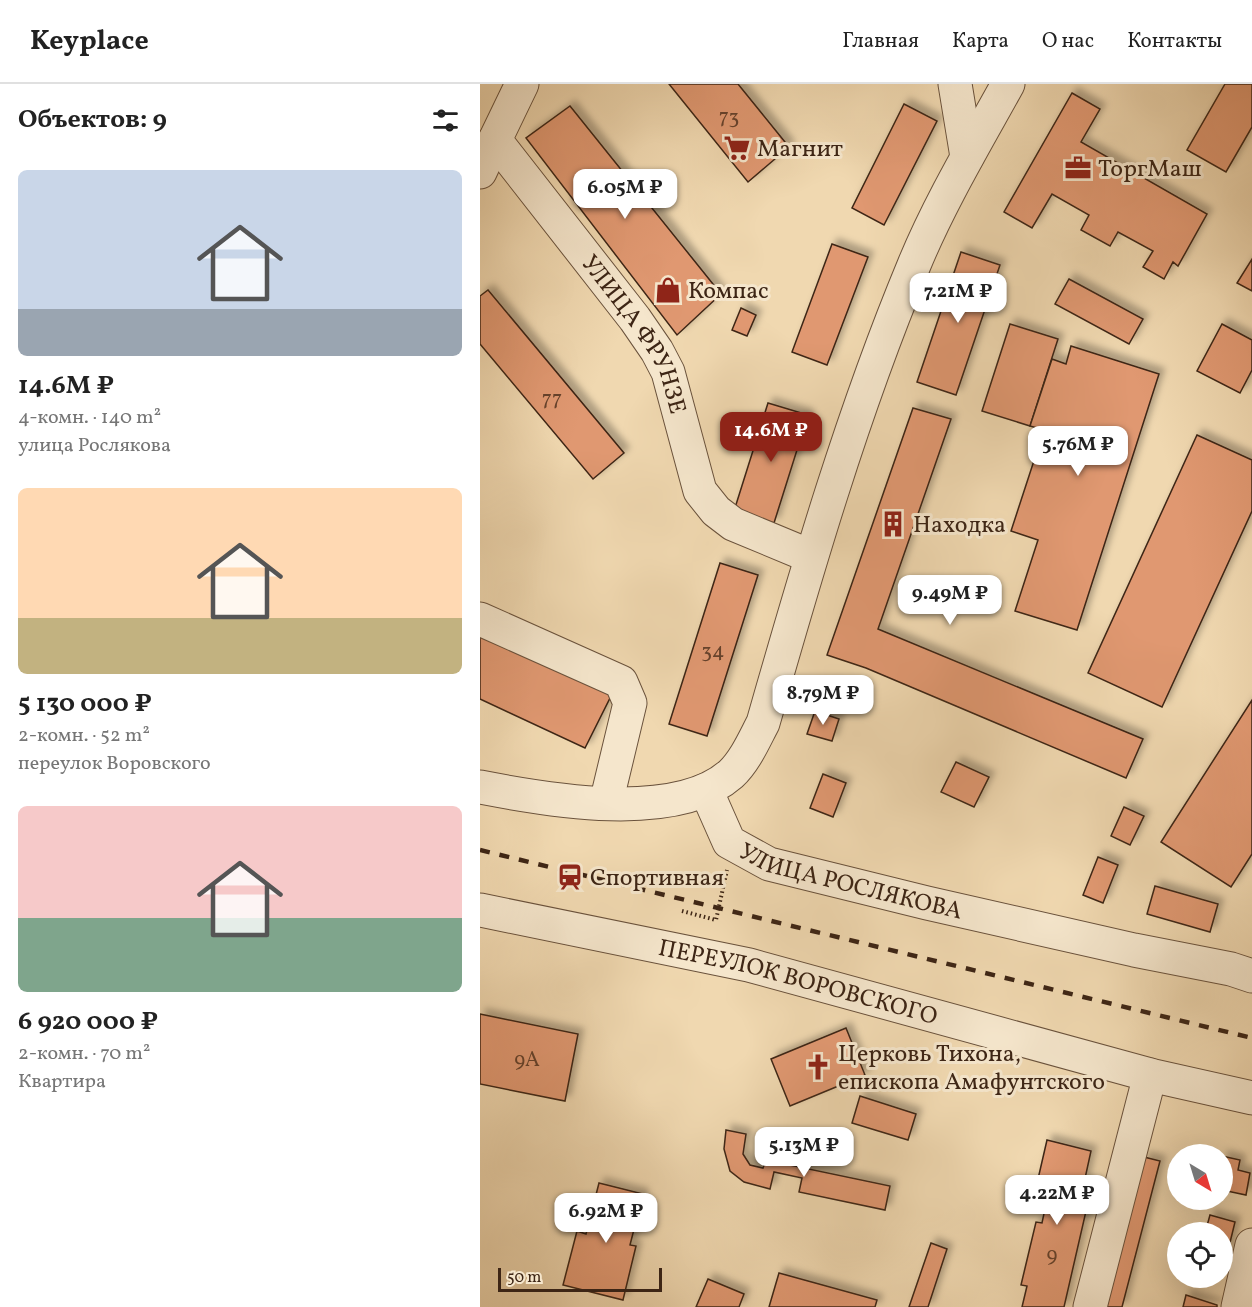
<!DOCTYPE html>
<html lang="ru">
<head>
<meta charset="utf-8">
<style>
	body { margin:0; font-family:Vollkorn,serif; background:#f2f2f2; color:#222; height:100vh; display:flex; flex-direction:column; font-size:22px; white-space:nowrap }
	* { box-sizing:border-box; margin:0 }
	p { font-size:20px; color:#767676 }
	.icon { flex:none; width:33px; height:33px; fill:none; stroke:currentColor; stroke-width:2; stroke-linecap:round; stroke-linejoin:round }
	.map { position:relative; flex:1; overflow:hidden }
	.panel { display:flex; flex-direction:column; background:#fff; width:480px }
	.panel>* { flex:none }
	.needle { width:39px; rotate:142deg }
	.tools { position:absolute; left:687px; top:1060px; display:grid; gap:12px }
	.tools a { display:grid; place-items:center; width:66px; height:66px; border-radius:50%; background:#fff; box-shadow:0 6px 24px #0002; font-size:30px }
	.scale { position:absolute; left:18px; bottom:15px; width:164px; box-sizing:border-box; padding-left:6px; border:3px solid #3d2515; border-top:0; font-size:16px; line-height:21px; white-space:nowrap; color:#3d2515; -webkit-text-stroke:4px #f5e6cc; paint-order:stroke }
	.price { position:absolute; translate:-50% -51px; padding:0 14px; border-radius:12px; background:#fff; color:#222; font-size:20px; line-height:39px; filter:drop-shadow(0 2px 3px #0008) }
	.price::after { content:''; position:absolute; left:50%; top:36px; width:18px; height:14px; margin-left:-9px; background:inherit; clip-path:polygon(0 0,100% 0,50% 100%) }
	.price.on { background:#8f2418; color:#fff }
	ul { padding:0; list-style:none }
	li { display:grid; align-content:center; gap:12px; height:318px; padding:0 18px }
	li span { display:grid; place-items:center; height:186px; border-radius:9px; color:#555 }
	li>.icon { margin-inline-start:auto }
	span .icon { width:108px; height:108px; fill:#fffc; stroke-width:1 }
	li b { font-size:26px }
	h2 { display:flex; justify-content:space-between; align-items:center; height:72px; padding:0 18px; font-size:26px }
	header { display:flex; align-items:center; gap:36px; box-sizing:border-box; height:84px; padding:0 30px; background:#fff; border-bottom:2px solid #e0e0e0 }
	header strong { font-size:28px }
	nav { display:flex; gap:33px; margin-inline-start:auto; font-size:21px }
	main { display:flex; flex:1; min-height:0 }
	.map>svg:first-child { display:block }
	.building { fill:#e09871; stroke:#3d2515; stroke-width:1.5; filter:url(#shadow) }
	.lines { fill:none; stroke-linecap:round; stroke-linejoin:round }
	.minor-casing { stroke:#6a523c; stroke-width:35 }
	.path { stroke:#3d2515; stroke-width:4; stroke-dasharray:1.5 3; stroke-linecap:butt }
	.minor { stroke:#f5e6cc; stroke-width:33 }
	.rail { stroke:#3d2515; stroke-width:4.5; stroke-dasharray:10 10; stroke-linecap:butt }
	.labels { text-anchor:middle; stroke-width:6; stroke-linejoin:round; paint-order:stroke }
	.number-label { font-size:21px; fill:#66422c }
	.poi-label { font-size:24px; fill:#3d2515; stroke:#f5e6cc; text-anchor:start }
	.street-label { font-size:24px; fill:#3d2515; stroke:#f5e6cc }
</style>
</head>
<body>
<header>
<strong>Keyplace</strong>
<nav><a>Главная</a><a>Карта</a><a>О нас</a><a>Контакты</a></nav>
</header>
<main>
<section class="panel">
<h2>Объектов: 9<svg class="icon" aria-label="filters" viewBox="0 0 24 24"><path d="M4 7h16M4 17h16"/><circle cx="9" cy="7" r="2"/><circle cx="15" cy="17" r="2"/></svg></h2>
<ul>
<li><span style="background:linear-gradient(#c9d6e8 75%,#9aa5b1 0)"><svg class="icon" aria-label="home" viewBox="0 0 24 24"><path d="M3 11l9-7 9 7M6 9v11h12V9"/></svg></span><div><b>14.6M ₽</b><p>4-комн. · 140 m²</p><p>улица Рослякова</p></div></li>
<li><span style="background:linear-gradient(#ffd9b3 70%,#c2b280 0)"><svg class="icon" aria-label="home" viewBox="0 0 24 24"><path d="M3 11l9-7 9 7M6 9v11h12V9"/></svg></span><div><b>5 130 000 ₽</b><p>2-комн. · 52 m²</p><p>переулок Воровского</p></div></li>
<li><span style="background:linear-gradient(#f6c9c9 60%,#7fa58c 0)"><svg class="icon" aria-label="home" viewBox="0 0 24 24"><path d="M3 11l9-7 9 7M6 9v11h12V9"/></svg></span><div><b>6 920 000 ₽</b><p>2-комн. · 70 m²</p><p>Квартира</p></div></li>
</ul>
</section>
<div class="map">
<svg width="772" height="1223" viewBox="0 0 772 1223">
	<defs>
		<filter id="shadow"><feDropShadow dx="5.5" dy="-5.5" stdDeviation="3" flood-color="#0004"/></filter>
	</defs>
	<rect width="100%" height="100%" fill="#f0d8b0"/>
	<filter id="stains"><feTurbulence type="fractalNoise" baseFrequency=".00333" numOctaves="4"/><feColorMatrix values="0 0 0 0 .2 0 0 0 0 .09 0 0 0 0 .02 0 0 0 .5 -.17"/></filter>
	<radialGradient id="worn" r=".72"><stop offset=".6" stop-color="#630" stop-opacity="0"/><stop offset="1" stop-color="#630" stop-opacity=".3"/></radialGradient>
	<g class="building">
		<polygon points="189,0 258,0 309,63 268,98"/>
		<polygon points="745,0 772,0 772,43 746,88 707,66"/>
		<polygon points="592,9 620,25 601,58 727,130 698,182 693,178 684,195 663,183 673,167 638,148 630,162 601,146 609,131 572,110 552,144 524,128"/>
		<polygon points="424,20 457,37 404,141 372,124"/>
		<polygon points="90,22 241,210 197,251 46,54"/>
		<polygon points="352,160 388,173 347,281 312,268"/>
		<polygon points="481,168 520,181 476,311 437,298"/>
		<polygon points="772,175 772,207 757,199"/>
		<polygon points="589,195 663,235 649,260 575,220"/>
		<polygon points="8,206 144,369 113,395 0,260 0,212"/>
		<polygon points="261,224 276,231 267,252 252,246"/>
		<polygon points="530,240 578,255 550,342 502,327"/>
		<polygon points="742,240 772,256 772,286 760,309 717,287"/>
		<polygon points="591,262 679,290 597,546 535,527 558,456 531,447 564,346 550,342 572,275 586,280"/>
		<polygon points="288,319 328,331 294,439 254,427"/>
		<polygon points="433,324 471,335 398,545 663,655 646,694 386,584 347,571"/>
		<polygon points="717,351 772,376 772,427 682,623 608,589"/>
		<polygon points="240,479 278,491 227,652 189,640"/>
		<polygon points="0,548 132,610 105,664 0,615"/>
		<polygon points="772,616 772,770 751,803 681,758"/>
		<polygon points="335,627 359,635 352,657 327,650"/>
		<polygon points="476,678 509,693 494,723 461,708"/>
		<polygon points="343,690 366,699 353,733 330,724"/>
		<polygon points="644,723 664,732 650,761 631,752"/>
		<polygon points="618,773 638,781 623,819 603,811"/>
		<polygon points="675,802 738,820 730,848 667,830"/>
		<polygon points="0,930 98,950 85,1017 0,1000"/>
		<polygon points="366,944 385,991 310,1022 291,975"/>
		<polygon points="380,1012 436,1030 428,1056 372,1039"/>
		<polygon points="246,1046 266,1050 263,1070 270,1081 283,1084 286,1076 410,1102 405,1126 319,1108 322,1094 294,1088 290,1105 264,1098 250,1087 244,1065"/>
		<polygon points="567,1056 611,1067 604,1099 612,1101 584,1223 542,1223 547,1202 541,1201 556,1138 562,1139 569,1106 563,1105 565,1097 558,1095"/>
		<polygon points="742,1072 760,1076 758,1086 770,1089 766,1111 742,1106"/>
		<polygon points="664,1073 680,1077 642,1223 626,1223"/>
		<polygon points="119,1099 163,1110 150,1161 156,1162 143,1216 83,1201 97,1147 106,1150"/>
		<polygon points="730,1131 755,1138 746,1175 742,1175 742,1149 725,1149"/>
		<polygon points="451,1159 467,1165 448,1223 429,1223"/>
		<polygon points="299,1189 397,1216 395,1223 289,1223"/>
		<polygon points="228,1195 264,1210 259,1223 216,1223"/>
		<polygon points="706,1211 737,1221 737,1223 703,1223"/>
	</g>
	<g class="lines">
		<g class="minor-casing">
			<g id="minor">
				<path id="s1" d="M42,0L15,56L155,235L177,267L188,288L220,407L236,427L253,440L330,472"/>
				<polyline points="475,0 487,73"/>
				<polyline points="0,88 15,56"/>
				<polyline points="0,535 141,598 150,619 126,719"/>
				<path d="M0,703C67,716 196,739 251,690C265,677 274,656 283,639C327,485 372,330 434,181C459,120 496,58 528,0"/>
				<path id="s2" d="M226,706L249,758L289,780L447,819L654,866L751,885L772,892"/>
				<path id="s3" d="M0,826L269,881L670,991L772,1014"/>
				<polyline points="610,1223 670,991"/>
				<polyline points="758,1223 772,1161"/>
			</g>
		</g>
		<polyline class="path" points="202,827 236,836 247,786"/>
		<use href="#minor" class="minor"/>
		<polyline class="rail" points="0,766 772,954"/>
	</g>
	<defs>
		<g id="supermarket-bare" transform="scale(2.07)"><path d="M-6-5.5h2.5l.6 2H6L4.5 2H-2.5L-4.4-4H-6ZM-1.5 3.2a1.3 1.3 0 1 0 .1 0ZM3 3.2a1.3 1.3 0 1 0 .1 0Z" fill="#8f2418" stroke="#f5e6cc" stroke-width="2.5" paint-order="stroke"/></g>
		<g id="office-bare" transform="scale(2.07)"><path d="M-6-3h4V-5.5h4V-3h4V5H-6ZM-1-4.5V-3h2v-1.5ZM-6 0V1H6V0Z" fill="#8f2418" stroke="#f5e6cc" stroke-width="2.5" paint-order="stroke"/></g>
		<g id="shop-bare" transform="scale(2.07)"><path d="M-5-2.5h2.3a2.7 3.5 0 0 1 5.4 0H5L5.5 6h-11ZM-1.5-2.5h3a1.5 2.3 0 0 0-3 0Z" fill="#8f2418" stroke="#f5e6cc" stroke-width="2.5" paint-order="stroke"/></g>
		<g id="building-bare" transform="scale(2.07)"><path d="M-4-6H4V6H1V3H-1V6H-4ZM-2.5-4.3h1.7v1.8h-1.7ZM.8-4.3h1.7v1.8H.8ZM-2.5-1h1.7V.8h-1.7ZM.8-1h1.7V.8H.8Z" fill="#8f2418" stroke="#f5e6cc" stroke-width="2.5" paint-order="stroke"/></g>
		<g id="station-bare" transform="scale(2.07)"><path d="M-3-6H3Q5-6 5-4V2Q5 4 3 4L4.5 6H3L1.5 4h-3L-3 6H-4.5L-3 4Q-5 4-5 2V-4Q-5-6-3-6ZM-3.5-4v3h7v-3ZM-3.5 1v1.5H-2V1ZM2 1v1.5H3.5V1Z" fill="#8f2418" stroke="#f5e6cc" stroke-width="2.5" paint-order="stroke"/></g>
		<g id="church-bare" transform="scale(2.07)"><path d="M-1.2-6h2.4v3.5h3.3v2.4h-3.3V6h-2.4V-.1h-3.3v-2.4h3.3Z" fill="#8f2418" stroke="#f5e6cc" stroke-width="2.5" paint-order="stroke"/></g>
	</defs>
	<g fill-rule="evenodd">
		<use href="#supermarket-bare" x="257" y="64"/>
		<use href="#office-bare" x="598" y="84"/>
		<use href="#shop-bare" x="188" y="206"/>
		<use href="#building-bare" x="413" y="440"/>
		<use href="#station-bare" x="90" y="793"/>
		<use href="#church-bare" x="338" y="983"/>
	</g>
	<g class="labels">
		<g class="number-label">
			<text x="249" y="39">73</text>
			<text x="72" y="321">77</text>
			<text x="233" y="573">34</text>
			<text x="47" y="982">9А</text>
			<text x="572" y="1177">9</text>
		</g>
		<g class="poi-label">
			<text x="277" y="72">Магнит</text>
			<text x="618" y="92">ТоргМаш</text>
			<text x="208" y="214">Компас</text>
			<text x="433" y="448">Находка</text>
			<text x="110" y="801">Спортивная</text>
			<text x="358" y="977">Церковь Тихона,<tspan x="358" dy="28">епископа Амафунтского</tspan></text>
		</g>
		<g class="street-label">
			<text dy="8" stroke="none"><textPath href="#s1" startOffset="303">УЛИЦА ФРУНЗЕ</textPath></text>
			<text dy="8" stroke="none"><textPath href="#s2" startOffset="186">УЛИЦА РОСЛЯКОВА</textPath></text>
			<text dy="8" stroke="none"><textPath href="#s3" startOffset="326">ПЕРЕУЛОК ВОРОВСКОГО</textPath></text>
		</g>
	</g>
	<rect width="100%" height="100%" filter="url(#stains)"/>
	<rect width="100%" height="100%" fill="url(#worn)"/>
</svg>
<div class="tools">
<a><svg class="needle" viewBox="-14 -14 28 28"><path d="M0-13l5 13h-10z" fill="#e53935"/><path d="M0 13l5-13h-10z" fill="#767676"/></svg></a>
<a><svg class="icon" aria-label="locate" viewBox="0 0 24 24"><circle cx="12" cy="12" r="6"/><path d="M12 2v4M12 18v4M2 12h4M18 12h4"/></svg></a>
</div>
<div class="scale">50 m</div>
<b class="price" style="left:145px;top:136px">6.05M ₽</b>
<b class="price" style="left:478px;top:240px">7.21M ₽</b>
<b class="price on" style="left:291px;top:379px">14.6M ₽</b>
<b class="price" style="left:598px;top:393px">5.76M ₽</b>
<b class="price" style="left:470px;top:542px">9.49M ₽</b>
<b class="price" style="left:343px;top:642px">8.79M ₽</b>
<b class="price" style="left:324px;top:1094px">5.13M ₽</b>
<b class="price" style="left:577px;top:1142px">4.22M ₽</b>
<b class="price" style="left:126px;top:1160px">6.92M ₽</b>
</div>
</main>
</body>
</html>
